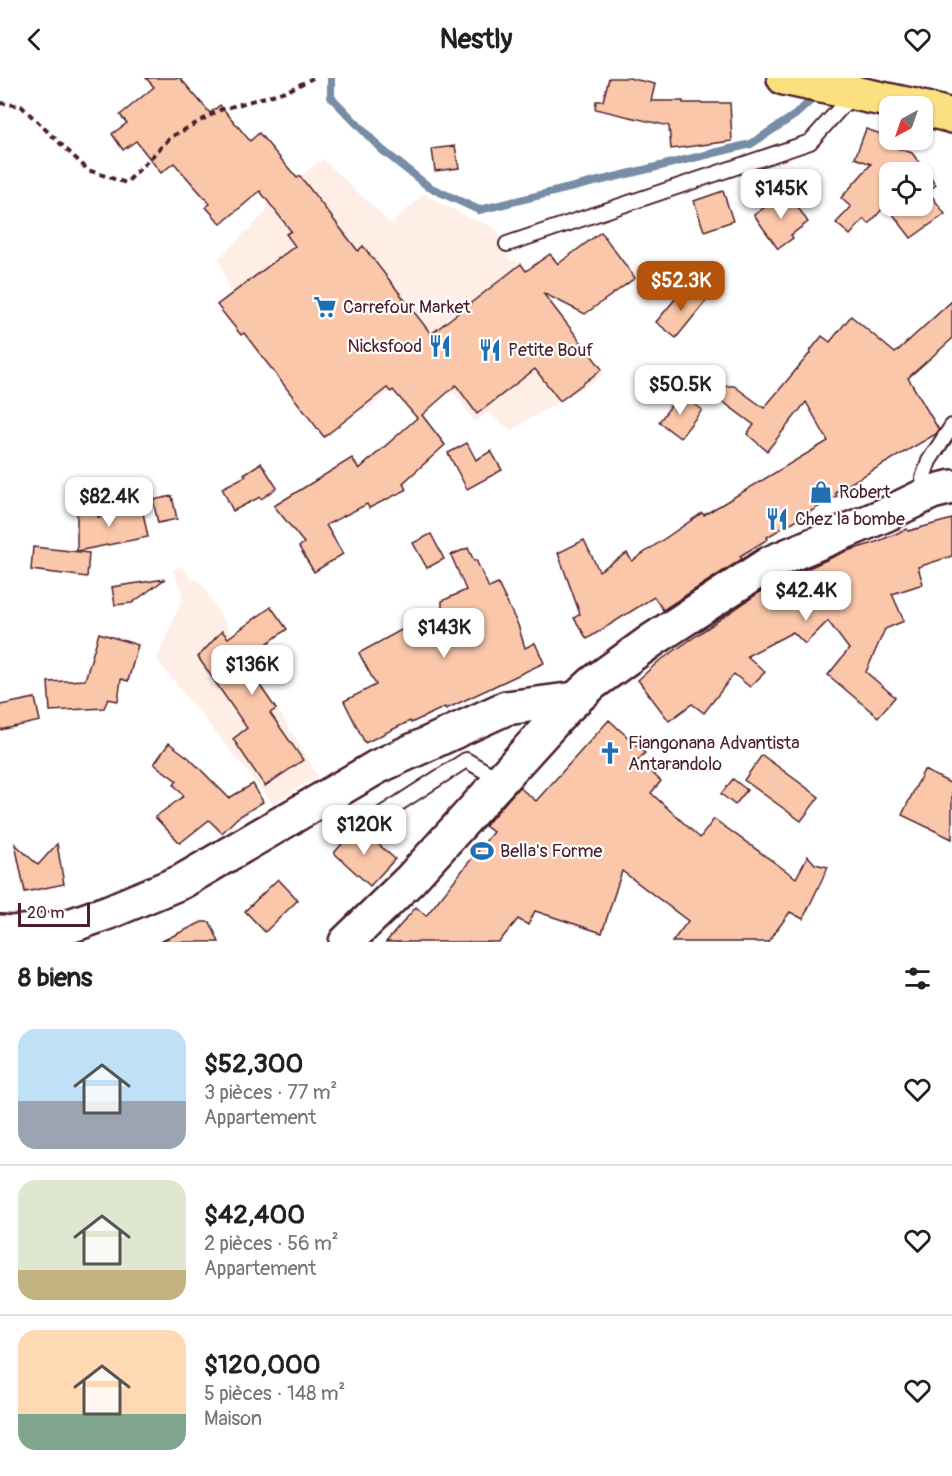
<!DOCTYPE html>
<html lang="fr">
<head>
<meta charset="utf-8">
<style>
	body { margin:0; font-family:Pangolin,sans-serif; background:#f2f2f2; color:#202124; height:100vh; display:flex; flex-direction:column; font-size:22px; white-space:nowrap }
	* { box-sizing:border-box; margin:0 }
	p { font-size:20px; color:#757577 }
	.icon { flex:none; width:33px; height:33px; fill:none; stroke:currentColor; stroke-width:2; stroke-linecap:round; stroke-linejoin:round }
	.map { position:relative; height:864px; overflow:hidden }
	.panel { display:flex; flex-direction:column; background:#fff; flex:1 }
	.panel>* { flex:none }
	.needle { width:39px; rotate:220deg }
	.tools { position:absolute; left:879px; top:18px; display:grid; gap:12px }
	.tools a { display:grid; place-items:center; width:54px; height:54px; border-radius:12px; background:#fff; box-shadow:0 2px 4px #0004; font-size:30px }
	.scale { position:absolute; left:18px; bottom:15px; width:72px; box-sizing:border-box; padding-left:6px; border:3px solid #4a1f2b; border-top:0; font-size:16px; line-height:21px; white-space:nowrap; color:#4a1f2b; -webkit-text-stroke:4px #fff; paint-order:stroke }
	.price { position:absolute; translate:-50% -51px; padding:0 14px; border-radius:12px; background:#fff; color:#222; font-size:20px; line-height:39px; filter:drop-shadow(0 2px 3px #0008) }
	.price::after { content:''; position:absolute; left:50%; top:36px; width:18px; height:14px; margin-left:-9px; background:inherit; clip-path:polygon(0 0,100% 0,50% 100%) }
	.price.current { background:#b45309; color:#fff }
	ul { padding:0; list-style:none }
	li { display:flex; align-items:center; gap:18px; height:150px; padding:0 18px }
	li+li { border-top:2px solid #e0e0e0 }
	li span { display:grid; place-items:center; flex:none; width:168px; height:120px; border-radius:18px; color:#555 }
	li>.icon { margin-inline-start:auto }
	span .icon { width:72px; height:72px; fill:#fffc; stroke-width:1 }
	li b { font-size:26px }
	h2 { display:flex; justify-content:space-between; align-items:center; height:72px; padding:0 18px; font-size:26px }
	header { display:flex; justify-content:space-between; align-items:center; height:78px; padding:0 18px; background:#fff; font-size:27px; font-weight:800 }
	.map>svg:first-child { display:block }
	.built { fill:#feeee6 }
	.lines { fill:none; stroke-linecap:round; stroke-linejoin:round }
	.stream { stroke:#778ca5; stroke-width:8 }
	.building { fill:#fac7ab; stroke:#4a1f2b; stroke-width:1.5; fill-rule:evenodd }
	.service-casing { stroke:#4a1f2b; stroke-width:18 }
	.tertiary-casing { stroke:#4a1f2b; stroke-width:38 }
	.primary-casing { stroke:#4a1f2b; stroke-width:38 }
	.path { stroke:#4a1f2b; stroke-width:4; stroke-dasharray:6 4.5; stroke-linecap:butt }
	.service { stroke:#fff; stroke-width:14 }
	.tertiary { stroke:#fff; stroke-width:33 }
	.primary { stroke:#fce080; stroke-width:33 }
	.labels { text-anchor:middle; stroke-width:4.5; stroke-linejoin:round; paint-order:stroke }
	.poi-label { font-size:18px; fill:#4a1f2b; stroke:#fff; text-anchor:start }
</style>
</head>
<body>
<header><svg class="icon" aria-label="back" viewBox="0 0 24 24"><path d="M15 5l-7 7 7 7"/></svg>Nestly<svg class="icon" aria-label="heart" viewBox="0 0 24 24"><path d="M12 20l-8-8c-3-5 5-10 8-4 3-6 11-1 8 4z"/></svg></header>
<div class="map">
<svg width="952" height="864" viewBox="0 0 952 864">
	<rect width="100%" height="100%" fill="#fff"/>
	<filter id="ink" filterUnits="userSpaceOnUse"><feTurbulence type="fractalNoise" baseFrequency=".0167" numOctaves="2"/><feDisplacementMap in="SourceGraphic" scale="12" xChannelSelector="R" yChannelSelector="G"/><feConvolveMatrix kernelMatrix="1 2 1 2 8 2 1 2 1" color-interpolation-filters="sRGB"/></filter>
	<g filter="url(#ink)">
		<g class="built">
			<polygon points="323,81 391,146 424,116 469,140 496,150 510,184 516,182 604,297 511,352 488,335 475,344 431,283 362,335 360,331 324,359 244,255 241,257 217,227 230,216 219,180 265,135 268,123"/>
			<polygon points="183,488 191,502 199,502 318,698 273,726 157,582 183,518 173,492"/>
		</g>
		<g class="lines">
			<polyline class="stream" points="331,0 331,19 381,71 429,109 479,132 751,66 795,37 818,16"/>
		</g>
		<g class="building">
			<polygon points="146,0 180,0 210,35 220,27 250,63 259,55 297,100 300,98 358,173 363,168 431,256 521,186 526,193 550,176 558,186 601,154 635,200 585,236 543,215 602,291 560,323 535,291 477,336 456,307 422,337 445,367 403,405 406,412 369,430 367,426 326,447 343,476 314,494 299,469 304,465 274,428 352,380 359,391 417,340 393,312 391,314 387,310 324,359 244,255 241,257 217,227 295,168 286,156 291,153 260,113 221,146 206,129 210,126 174,85 161,95 136,63 123,72 112,56 127,45 120,37 154,9"/>
			<polygon points="609,0 629,0 655,6 651,23 683,23 683,25 730,25 732,63 671,71 669,48 595,31 596,23 603,23"/>
			<path d="M866,51L890,59V62H896L894,69L912,75L936,107L928,113L945,136L911,160L886,127L869,146L864,141L850,157L836,145L851,129L841,120L871,86L855,80ZM890,94H922V128H890Z"/>
			<polygon points="455,68 459,90 435,93 432,71"/>
			<polygon points="723,113 733,143 704,153 694,123"/>
			<polygon points="787,113 808,144 791,157 793,160 778,171 754,137"/>
			<polygon points="687,207 706,223 676,260 656,244"/>
			<polygon points="952,223 952,261 908,300 939,352 936,356 835,414 837,418 767,459 768,461 740,478 742,481 663,532 654,519 587,561 574,540 580,536 558,475 584,462 599,493 627,475 632,483 702,435 704,437 828,363 806,324 767,373 747,356 754,347 718,320 726,308 734,308 764,330 811,274 810,273 822,258 830,264 851,238 895,275"/>
			<polygon points="680,315 702,332 680,360 659,344"/>
			<polygon points="467,365 476,382 491,373 502,392 467,411 448,375"/>
			<polygon points="261,385 277,410 261,421 260,419 233,433 222,410 246,398 244,396"/>
			<polygon points="172,418 177,441 158,445 153,422"/>
			<polygon points="142,430 148,459 77,473 77,431 98,431 98,439"/>
			<polygon points="952,441 952,478 918,489 923,506 892,516 904,543 885,551 866,594 895,619 878,639 828,597 849,571 828,543 805,566 793,554 747,578 765,594 750,609 734,596 704,635 692,626 669,643 638,602 658,584 769,508 844,474 874,465 907,451 908,453"/>
			<polygon points="431,456 444,481 427,490 413,465"/>
			<polygon points="33,469 89,475 87,499 31,492"/>
			<polygon points="468,470 474,483 476,482 489,510 498,506 518,547 525,570 535,565 544,585 446,631 445,629 411,645 410,643 365,665 344,623 376,607 359,575 403,551 410,565 449,547 442,531 442,523 466,512 451,477"/>
			<polygon points="165,501 132,525 115,527 112,509"/>
			<polygon points="271,529 287,551 243,583 276,631 270,635 303,682 265,708 233,661 247,650 198,579 222,553 228,560"/>
			<polygon points="99,555 138,567 128,603 121,601 118,623 108,621 104,630 50,633 48,604 85,602"/>
			<polygon points="35,620 40,643 0,652 0,627"/>
			<polygon points="609,642 645,675 638,682 661,703 651,715 700,760 714,741 796,800 808,778 815,786 828,789 803,841 790,834 768,864 672,864 688,843 622,793 602,855 535,833 528,847 518,841 499,864 386,864 416,829 426,838 493,754 485,748 519,709 536,723"/>
			<polygon points="169,665 189,680 229,720 253,706 263,724 237,740 222,755 209,742 180,765 155,739 184,718 174,707 177,703 154,686"/>
			<polygon points="762,677 819,719 801,743 744,702"/>
			<polygon points="924,692 952,706 952,761 902,737"/>
			<polygon points="733,701 747,712 735,727 721,716"/>
			<polygon points="358,748 395,781 370,808 334,775"/>
			<polygon points="15,766 38,787 57,766 64,806 25,814"/>
			<polygon points="278,801 298,822 265,854 245,833"/>
			<polygon points="202,844 210,844 219,864 160,864"/>
		</g>
		<g class="lines">
			<g class="service-casing">
				<g id="service">
					<polyline points="507,166 810,64 853,16"/>
					<polyline points="932,414 923,400 929,383 952,348"/>
					<polyline points="376,740 466,682 500,702"/>
				</g>
			</g>
			<g class="tertiary-casing">
				<g id="tertiary">
					<polyline points="0,854 13,855 64,850 109,834 181,804 377,689 506,630 575,621"/>
					<polyline points="346,864 410,802 566,630 593,605 651,563 770,485 887,436 932,414 952,409"/>
				</g>
			</g>
			<g class="primary-casing">
				<g id="primary">
					<polyline points="784,0 915,28"/>
					<polyline points="922,30 952,38"/>
				</g>
			</g>
			<polyline class="path" points="0,25 21,28 88,92 126,105 171,59 220,32 289,12 313,0"/>
			<use href="#service" class="service"/>
			<use href="#tertiary" class="tertiary"/>
			<use href="#primary" class="primary"/>
		</g>
	</g>
	<defs>
		<g id="supermarket-bare" transform="scale(1.8)"><path d="M-6-5.5h2.5l.6 2H6L4.5 2H-2.5L-4.4-4H-6ZM-1.5 3.2a1.3 1.3 0 1 0 .1 0ZM3 3.2a1.3 1.3 0 1 0 .1 0Z" fill="#1f6fb2" stroke="#fff" stroke-width="2.5" paint-order="stroke"/></g>
		<g id="restaurant-bare" transform="scale(1.8)"><path d="M-5-6h1v4h1v-4h1v4h1v-4h1v5L-1.5 .5V6h-2V.5L-5-1ZM5-6V6H3V1.5H1.5Q1.5-4 5-6Z" fill="#1f6fb2" stroke="#fff" stroke-width="2.5" paint-order="stroke"/></g>
		<g id="shop-bare" transform="scale(1.8)"><path d="M-5-2.5h2.3a2.7 3.5 0 0 1 5.4 0H5L5.5 6h-11ZM-1.5-2.5h3a1.5 2.3 0 0 0-3 0Z" fill="#1f6fb2" stroke="#fff" stroke-width="2.5" paint-order="stroke"/></g>
		<g id="church-bare" transform="scale(1.8)"><path d="M-1.2-6h2.4v3.5h3.3v2.4h-3.3V6h-2.4V-.1h-3.3v-2.4h3.3Z" fill="#1f6fb2" stroke="#fff" stroke-width="2.5" paint-order="stroke"/></g>
		<g id="stadium-bare" transform="scale(1.8)"><path d="M0-5a6.5 5 0 1 0 0 10a6.5 5 0 1 0 0-10ZM-3.5-1.8h7v3.6h-7Z" fill="#1f6fb2" stroke="#fff" stroke-width="2.5" paint-order="stroke"/></g>
	</defs>
	<g fill-rule="evenodd">
		<use href="#supermarket-bare" x="325" y="229"/>
		<use href="#restaurant-bare" x="440" y="268"/>
		<use href="#restaurant-bare" x="490" y="272"/>
		<use href="#shop-bare" x="821" y="414"/>
		<use href="#restaurant-bare" x="777" y="441"/>
		<use href="#church-bare" x="610" y="675"/>
		<use href="#stadium-bare" x="482" y="773"/>
	</g>
	<g class="labels">
		<g class="poi-label">
			<text x="343" y="235">Carrefour Market</text>
			<text x="422" y="274" text-anchor="end">Nicksfood</text>
			<text x="508" y="278">Petite Bouf</text>
			<text x="839" y="420">Robert</text>
			<text x="795" y="447">Chez la bombe</text>
			<text x="628" y="671">Fiangonana Advantista<tspan x="628" dy="21">Antarandolo</tspan></text>
			<text x="500" y="779">Bella's Forme</text>
		</g>
	</g>
</svg>
<div class="tools">
<a><svg class="needle" viewBox="-14 -14 28 28"><path d="M0-13l5 13h-10z" fill="#e53935"/><path d="M0 13l5-13h-10z" fill="#757577"/></svg></a>
<a><svg class="icon" aria-label="locate" viewBox="0 0 24 24"><circle cx="12" cy="12" r="6"/><path d="M12 2v4M12 18v4M2 12h4M18 12h4"/></svg></a>
</div>
<div class="scale">20 m</div>
<b class="price" style="left:781px;top:142px">$145K</b>
<b class="price current" style="left:681px;top:234px">$52.3K</b>
<b class="price" style="left:680px;top:338px">$50.5K</b>
<b class="price" style="left:109px;top:450px">$82.4K</b>
<b class="price" style="left:806px;top:544px">$42.4K</b>
<b class="price" style="left:444px;top:581px">$143K</b>
<b class="price" style="left:252px;top:618px">$136K</b>
<b class="price" style="left:364px;top:778px">$120K</b>
</div>
<section class="panel">
<h2>8 biens<svg class="icon" aria-label="filters" viewBox="0 0 24 24"><path d="M4 7h16M4 17h16"/><circle cx="9" cy="7" r="2"/><circle cx="15" cy="17" r="2"/></svg></h2>
<ul>
<li><span style="background:linear-gradient(#bfe0f5 60%,#9aa5b1 0)"><svg class="icon" aria-label="home" viewBox="0 0 24 24"><path d="M3 11l9-7 9 7M6 9v11h12V9"/></svg></span><div><b>$52,300</b><p>3 pièces · 77 m²</p><p>Appartement</p></div><svg class="icon" aria-label="heart" viewBox="0 0 24 24"><path d="M12 20l-8-8c-3-5 5-10 8-4 3-6 11-1 8 4z"/></svg></li>
<li><span style="background:linear-gradient(#dfe7d0 75%,#c2b280 0)"><svg class="icon" aria-label="home" viewBox="0 0 24 24"><path d="M3 11l9-7 9 7M6 9v11h12V9"/></svg></span><div><b>$42,400</b><p>2 pièces · 56 m²</p><p>Appartement</p></div><svg class="icon" aria-label="heart" viewBox="0 0 24 24"><path d="M12 20l-8-8c-3-5 5-10 8-4 3-6 11-1 8 4z"/></svg></li>
<li><span style="background:linear-gradient(#ffd9b3 70%,#7fa58c 0)"><svg class="icon" aria-label="home" viewBox="0 0 24 24"><path d="M3 11l9-7 9 7M6 9v11h12V9"/></svg></span><div><b>$120,000</b><p>5 pièces · 148 m²</p><p>Maison</p></div><svg class="icon" aria-label="heart" viewBox="0 0 24 24"><path d="M12 20l-8-8c-3-5 5-10 8-4 3-6 11-1 8 4z"/></svg></li>
</ul>
</section>
</body>
</html>
